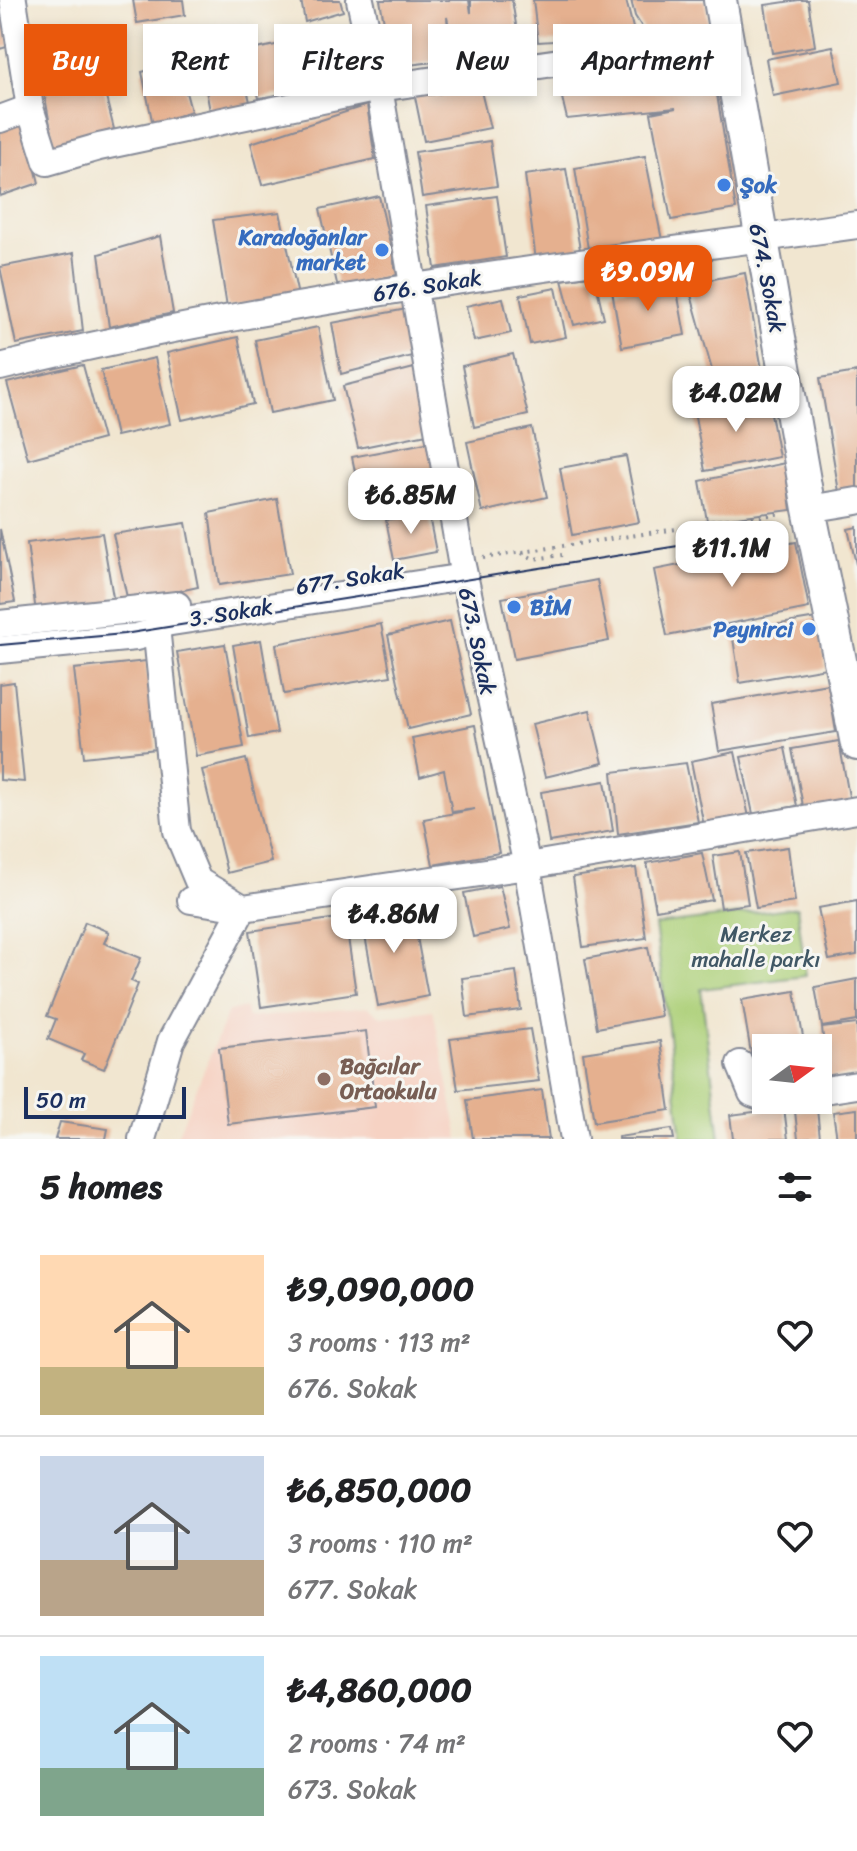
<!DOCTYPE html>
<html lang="en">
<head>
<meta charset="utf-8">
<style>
	body { margin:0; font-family:Sriracha,sans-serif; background:#f6f6f6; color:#202124; height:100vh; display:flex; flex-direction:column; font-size:30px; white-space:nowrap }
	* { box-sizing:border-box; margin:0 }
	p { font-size:26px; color:#757577 }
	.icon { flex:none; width:44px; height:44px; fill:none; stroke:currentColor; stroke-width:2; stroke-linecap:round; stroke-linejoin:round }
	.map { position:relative; height:1139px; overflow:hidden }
	.panel { display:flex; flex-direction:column; background:#fff; flex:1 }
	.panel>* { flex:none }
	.banner { position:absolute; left:24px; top:24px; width:810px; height:72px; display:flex; gap:16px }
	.needle { width:52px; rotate:75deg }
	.tools { position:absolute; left:752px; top:1034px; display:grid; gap:16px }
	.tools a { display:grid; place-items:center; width:80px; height:80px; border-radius:0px; background:#fff; box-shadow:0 4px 12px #0003; font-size:40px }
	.scale { position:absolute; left:24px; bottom:20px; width:162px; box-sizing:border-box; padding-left:8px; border:4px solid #1b2f5e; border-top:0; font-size:22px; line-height:28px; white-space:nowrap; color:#1b2f5e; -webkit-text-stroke:6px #f6f6f2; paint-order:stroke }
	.price { position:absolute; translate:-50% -68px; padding:0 18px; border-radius:16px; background:#fff; color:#222; font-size:26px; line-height:52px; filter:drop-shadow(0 2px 4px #0008) }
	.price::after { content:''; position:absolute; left:50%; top:48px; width:24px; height:18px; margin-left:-12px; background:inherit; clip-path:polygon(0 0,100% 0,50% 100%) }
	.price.on { background:#ea580c; color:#fff }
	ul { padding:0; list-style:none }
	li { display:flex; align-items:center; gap:24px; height:200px; padding:0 40px }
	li+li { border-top:2px solid #e0e0e0 }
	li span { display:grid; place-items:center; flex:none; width:224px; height:160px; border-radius:0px; color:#555 }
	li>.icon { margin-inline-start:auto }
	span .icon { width:96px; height:96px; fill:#fffc; stroke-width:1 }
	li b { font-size:34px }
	h2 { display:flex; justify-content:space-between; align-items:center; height:96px; padding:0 40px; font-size:34px }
	.chip { padding:0 28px; border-radius:0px; background:#fff; box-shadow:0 4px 12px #0003; font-size:28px; line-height:72px }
	.chip.on { background:#ea580c; color:#fff }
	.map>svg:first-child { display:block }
	.built { fill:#f6d2c3 }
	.green { fill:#add079; stroke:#64806c; stroke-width:2 }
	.building { fill:#e5b08f }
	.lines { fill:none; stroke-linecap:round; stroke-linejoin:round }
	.minor-casing { stroke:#868a97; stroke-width:30 }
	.major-casing { stroke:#868a97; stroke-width:36 }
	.path { stroke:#868a97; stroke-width:4; stroke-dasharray:2 6; stroke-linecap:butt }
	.minor { stroke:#fff; stroke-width:26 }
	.major { stroke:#fff; stroke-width:32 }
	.tram { stroke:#1b2f5e; stroke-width:2 }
	.shop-dot { fill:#3f7fe0; stroke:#f6f6f2; stroke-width:3 }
	.education-dot { fill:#8d6e63; stroke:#f6f6f2; stroke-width:3 }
	.labels { text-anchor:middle; stroke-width:6; stroke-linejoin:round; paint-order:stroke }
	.shop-label { font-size:22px; font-weight:bold; fill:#366cbe; stroke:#f6f6f2; text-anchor:start }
	.street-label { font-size:22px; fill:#1b2f5e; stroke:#f6f6f2 }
	.park-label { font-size:22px; fill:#405765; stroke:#f6f6f2 }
	.education-label { font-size:22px; font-weight:bold; fill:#785e54; stroke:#f6f6f2; text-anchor:start }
</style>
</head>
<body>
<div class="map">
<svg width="857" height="1139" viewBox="0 0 857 1139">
	<rect width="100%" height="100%" fill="#f6f6f2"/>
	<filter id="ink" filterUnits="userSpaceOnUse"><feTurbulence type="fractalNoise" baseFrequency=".0125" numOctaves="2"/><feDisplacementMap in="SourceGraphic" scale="16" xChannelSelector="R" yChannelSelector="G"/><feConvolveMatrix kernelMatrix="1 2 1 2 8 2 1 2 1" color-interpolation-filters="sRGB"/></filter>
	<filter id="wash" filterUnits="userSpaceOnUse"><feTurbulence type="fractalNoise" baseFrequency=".006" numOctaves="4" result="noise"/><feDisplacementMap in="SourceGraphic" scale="32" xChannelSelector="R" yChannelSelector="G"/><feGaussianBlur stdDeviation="1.8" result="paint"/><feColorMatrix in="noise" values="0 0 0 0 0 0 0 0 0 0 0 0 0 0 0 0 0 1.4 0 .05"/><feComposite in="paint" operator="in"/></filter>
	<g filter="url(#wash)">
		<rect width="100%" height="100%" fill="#f1e6d0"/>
		<polygon class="built" points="368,1007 382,1017 433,1010 459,1139 176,1139 228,1011 246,1008 248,1018"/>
		<polygon class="green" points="797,907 806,976 701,989 720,1139 682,1139 655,925"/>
		<g id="blocks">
			<g class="building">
				<polygon points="0,0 3,0 10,46 0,49"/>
				<polygon points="133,0 183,0 185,15 137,23"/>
				<polygon points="301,0 340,0 343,11 305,22"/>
				<polygon points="380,0 469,0 471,13 471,0 512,0 522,61 457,68 447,17 450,60 392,67"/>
				<polygon points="533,0 626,0 635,36 538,42"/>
				<polygon points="631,0 705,0 710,32 652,43 635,16"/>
				<polygon points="799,0 808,0 815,46 772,53 765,5"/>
				<polygon points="342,31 359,82 259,98 247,51"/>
				<polygon points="62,34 69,61 47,67 40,42"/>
				<polygon points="833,46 841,82 773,96 766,59"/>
				<polygon points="709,47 736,209 671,220 651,113 676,108 567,119 555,68"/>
				<polygon points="236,50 251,105 210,111 200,59"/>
				<polygon points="178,62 191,111 153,125 142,72"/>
				<polygon points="100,74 114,129 54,147 43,86"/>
				<polygon points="479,83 490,128 424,141 414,92"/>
				<polygon points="367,105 375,159 262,185 251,143"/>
				<polygon points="24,122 39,183 0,196 0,129"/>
				<polygon points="490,141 497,186 422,197 415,152"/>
				<polygon points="645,156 663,245 589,255 575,168"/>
				<polygon points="566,169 581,255 536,261 525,175"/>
				<polygon points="379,196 397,275 338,288 320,209"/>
				<polygon points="497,196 506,257 435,268 426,206"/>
				<polygon points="280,212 298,296 227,307 213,220"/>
				<polygon points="160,236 173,313 109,327 99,254"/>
				<polygon points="74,253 83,331 16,344 0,267"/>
				<polygon points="745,273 764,381 717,388 688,284"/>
				<polygon points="594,275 604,318 574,325 562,280"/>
				<polygon points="675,280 685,335 622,347 612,291"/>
				<polygon points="556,288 566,337 530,344 520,295"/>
				<polygon points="503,298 511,333 474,341 466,306"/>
				<polygon points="407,309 416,355 341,374 332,323"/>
				<polygon points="318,327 333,400 270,413 255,340"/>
				<polygon points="238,337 253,404 182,420 167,353"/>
				<polygon points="513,354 528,415 474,427 462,366"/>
				<polygon points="155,358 170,424 116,436 101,370"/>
				<polygon points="83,365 103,439 28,459 7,383"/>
				<polygon points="418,367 432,433 358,448 343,386"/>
				<polygon points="857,372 857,489 839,492 820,378"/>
				<polygon points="768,397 779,457 705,471 694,411"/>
				<polygon points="532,428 547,497 482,512 467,442"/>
				<polygon points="431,442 442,507 364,515 352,457"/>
				<polygon points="626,456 639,522 572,535 560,468"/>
				<polygon points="785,463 791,510 707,521 700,481"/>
				<polygon points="277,499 290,574 219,585 209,513"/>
				<polygon points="428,511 436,552 394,560 386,520"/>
				<polygon points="186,523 198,587 128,602 113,534"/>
				<polygon points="857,527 857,564 856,564 848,529"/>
				<polygon points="0,529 15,602 0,604"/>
				<polygon points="102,533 114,603 36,613 27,543"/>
				<polygon points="796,542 809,608 667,636 654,570"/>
				<polygon points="597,580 609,641 514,659 502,598"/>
				<polygon points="817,618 826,668 740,683 732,632"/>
				<polygon points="450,621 471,714 408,729 388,635"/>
				<polygon points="381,624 391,676 284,694 276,644"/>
				<polygon points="261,640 277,733 249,738 233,645"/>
				<polygon points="225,644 244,747 196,756 177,652"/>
				<polygon points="146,661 156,749 84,757 74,669"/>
				<polygon points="14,682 24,782 0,780 0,684"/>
				<polygon points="828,684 836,732 719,751 711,704"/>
				<polygon points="590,710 603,763 545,777 532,724"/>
				<polygon points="475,725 499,853 433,865 424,819 475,809 452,812 444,770 420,777 412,738"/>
				<polygon points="839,741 850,802 804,811 792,749"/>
				<polygon points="785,748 797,806 753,814 741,757"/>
				<polygon points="735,752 749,817 704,826 691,761"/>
				<polygon points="246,759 271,862 227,873 202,770"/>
				<polygon points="686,763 698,822 618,834 612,772"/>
				<polygon points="605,781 613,831 549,842 541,792"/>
				<polygon points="788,847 795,902 756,908 746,853"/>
				<polygon points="740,852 748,904 721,908 713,856"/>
				<polygon points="702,853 712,900 656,910 647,863"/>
				<polygon points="636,868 646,938 583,947 573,877"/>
				<polygon points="500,886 510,929 473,937 464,893"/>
				<polygon points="857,901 857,955 829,960 818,908"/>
				<polygon points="411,905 428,996 378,1006 361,914"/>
				<polygon points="345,917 356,993 261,1007 250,931"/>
				<polygon points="85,922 109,932 104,943 141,958 131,981 138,984 104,1069 81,1060 84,1054 48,1039 56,1019 47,1016"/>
				<polygon points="648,947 661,1016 597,1028 585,959"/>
				<polygon points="516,971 521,1010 467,1017 462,978"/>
				<polygon points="857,979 857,1021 822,1027 815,987"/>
				<polygon points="795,991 805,1048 766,1048 766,1081 756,1083 742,1000"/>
				<polygon points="857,1024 857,1074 828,1078 822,1028"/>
				<polygon points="530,1029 539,1081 458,1090 450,1039"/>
				<polygon points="366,1031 375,1107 228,1124 219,1048"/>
				<polygon points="660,1041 670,1110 594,1122 583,1053"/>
				<polygon points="542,1090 549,1139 473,1139 467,1100"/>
				<polygon points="784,1108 788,1139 733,1139 730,1115"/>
				<polygon points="817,1109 820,1138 798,1139 795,1111"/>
				<polygon points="857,1109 857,1139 837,1139 833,1112"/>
				<polygon points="60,1122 108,1129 106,1139 55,1139"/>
				<polygon points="672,1129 674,1139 618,1139 618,1137"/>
			</g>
		</g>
	</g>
	<g filter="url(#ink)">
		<use href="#blocks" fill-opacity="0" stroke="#868a97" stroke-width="2"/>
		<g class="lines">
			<g class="minor-casing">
				<g id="minor">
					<polyline points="13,0 30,108 47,162 99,147 379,88 727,38"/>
					<polyline points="360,0 379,88 461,561 527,866 574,1139"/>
					<polyline points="0,119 30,108"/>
					<path d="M0,367C282,298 570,265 857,225"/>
					<polyline points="809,509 857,501"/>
					<polyline points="161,608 157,636 177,831 198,881 243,908 527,866 857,810"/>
					<polyline points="0,624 177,605"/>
					<polyline points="0,650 136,637 151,633 165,623 464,577"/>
					<polyline points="740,1064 752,1093 766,1098"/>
					<polyline points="818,1091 857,1085"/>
					<polyline points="142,1139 171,1041 243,908 191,900"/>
				</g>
			</g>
			<g class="major-casing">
				<polyline id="major" points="720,0 809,509 857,744"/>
			</g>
			<g class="path">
				<polyline points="522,553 534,559 562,555"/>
				<polyline points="483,558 783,513"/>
			</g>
			<use href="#minor" class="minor"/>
			<use href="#major" class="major"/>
			<polyline class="tram" points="0,645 124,634 766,532"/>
		</g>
	</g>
	<g class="shop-dot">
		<circle cx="724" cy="185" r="8"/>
		<circle cx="382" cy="250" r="8"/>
		<circle cx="514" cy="607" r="8"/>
		<circle cx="809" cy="629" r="8"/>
	</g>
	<circle class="education-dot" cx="324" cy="1079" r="8"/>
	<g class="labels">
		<g class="shop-label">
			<text x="740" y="193">Şok</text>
			<text x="366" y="245" text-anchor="end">Karadoğanlar<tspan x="366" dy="25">market</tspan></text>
			<text x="530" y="615">BİM</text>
			<text x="793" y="637" text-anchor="end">Peynirci</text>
		</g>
		<g class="street-label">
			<text transform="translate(768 278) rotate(79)" y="8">674. Sokak</text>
			<text transform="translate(427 285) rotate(-9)" y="8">676. Sokak</text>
			<text transform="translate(350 578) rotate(-9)" y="8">677. Sokak</text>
			<text transform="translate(231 612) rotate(-9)" y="8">3. Sokak</text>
			<text transform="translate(478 641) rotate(78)" y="8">673. Sokak</text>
		</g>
		<g class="park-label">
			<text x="756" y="942">Merkez<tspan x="756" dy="25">mahalle parkı</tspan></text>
		</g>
		<g class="education-label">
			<text x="340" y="1074">Bağcılar<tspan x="340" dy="25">Ortaokulu</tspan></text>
		</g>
	</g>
</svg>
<div class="tools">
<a><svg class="needle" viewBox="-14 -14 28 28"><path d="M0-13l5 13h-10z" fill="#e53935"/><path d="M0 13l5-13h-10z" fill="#757577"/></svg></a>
</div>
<div class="scale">50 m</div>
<b class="price on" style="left:648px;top:313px">₺9.09M</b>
<b class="price" style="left:736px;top:434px">₺4.02M</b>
<b class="price" style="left:411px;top:536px">₺6.85M</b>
<b class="price" style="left:732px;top:589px">₺11.1M</b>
<b class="price" style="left:394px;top:955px">₺4.86M</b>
<div class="banner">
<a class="chip on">Buy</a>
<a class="chip">Rent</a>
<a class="chip">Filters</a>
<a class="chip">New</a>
<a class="chip">Apartment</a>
</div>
</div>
<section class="panel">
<h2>5 homes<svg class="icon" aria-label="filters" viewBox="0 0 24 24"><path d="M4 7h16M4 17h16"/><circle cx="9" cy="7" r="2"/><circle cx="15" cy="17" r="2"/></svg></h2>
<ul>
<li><span style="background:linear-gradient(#ffd9b3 70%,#c2b280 0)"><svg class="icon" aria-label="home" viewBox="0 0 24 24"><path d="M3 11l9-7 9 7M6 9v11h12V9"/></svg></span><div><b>₺9,090,000</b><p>3 rooms · 113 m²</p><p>676. Sokak</p></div><svg class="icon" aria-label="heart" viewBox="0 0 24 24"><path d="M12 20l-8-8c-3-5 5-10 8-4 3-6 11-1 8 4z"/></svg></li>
<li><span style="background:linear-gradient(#c9d6e8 65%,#b9a48a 0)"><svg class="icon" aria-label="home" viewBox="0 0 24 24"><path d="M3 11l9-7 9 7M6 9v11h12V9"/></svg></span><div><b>₺6,850,000</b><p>3 rooms · 110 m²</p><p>677. Sokak</p></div><svg class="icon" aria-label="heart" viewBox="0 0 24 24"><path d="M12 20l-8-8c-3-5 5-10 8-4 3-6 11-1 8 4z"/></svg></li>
<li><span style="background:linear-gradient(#bfe0f5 70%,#7fa58c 0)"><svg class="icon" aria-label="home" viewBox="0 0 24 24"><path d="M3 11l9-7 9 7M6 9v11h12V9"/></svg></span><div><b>₺4,860,000</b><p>2 rooms · 74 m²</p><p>673. Sokak</p></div><svg class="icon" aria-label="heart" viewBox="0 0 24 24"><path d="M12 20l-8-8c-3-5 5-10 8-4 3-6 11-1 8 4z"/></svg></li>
</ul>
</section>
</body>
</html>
